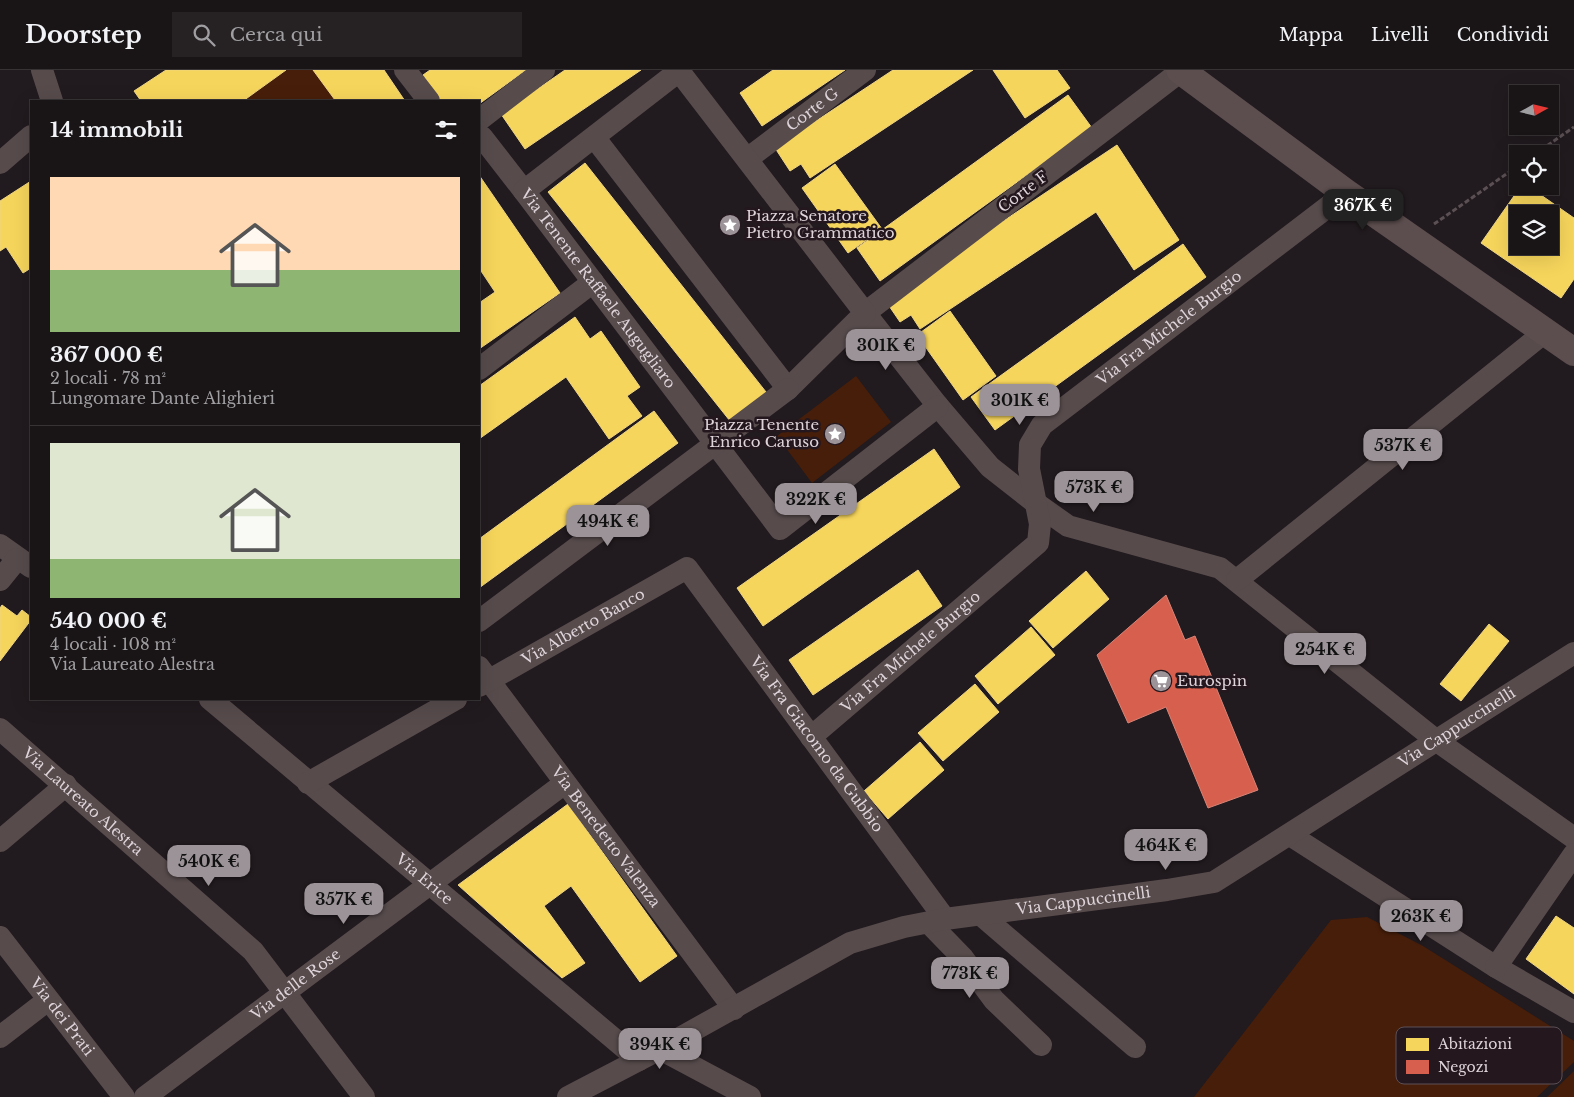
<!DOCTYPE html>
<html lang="it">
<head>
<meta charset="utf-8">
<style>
	body { margin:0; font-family:"Libre Baskerville",serif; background:#262123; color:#f1f3f6; height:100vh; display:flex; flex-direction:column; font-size:19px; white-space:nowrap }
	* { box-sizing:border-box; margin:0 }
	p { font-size:16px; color:#9f9ea1 }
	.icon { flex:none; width:28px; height:28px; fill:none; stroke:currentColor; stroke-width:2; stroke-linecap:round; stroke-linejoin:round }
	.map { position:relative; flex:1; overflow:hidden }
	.panel { position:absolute; left:30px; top:30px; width:450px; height:600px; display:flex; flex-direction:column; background:#191416; border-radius:0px; box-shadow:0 5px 20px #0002,0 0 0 1px #373335 }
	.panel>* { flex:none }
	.needle { width:32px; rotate:82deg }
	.buttons { position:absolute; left:1509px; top:15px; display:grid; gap:10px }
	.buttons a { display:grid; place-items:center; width:50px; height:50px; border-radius:0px; background:#191416; box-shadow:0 5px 20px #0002,0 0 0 1px #373335; font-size:25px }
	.price { position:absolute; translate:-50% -42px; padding:0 11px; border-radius:10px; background:#9c9398; color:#111; font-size:16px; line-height:32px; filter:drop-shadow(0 1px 2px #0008) }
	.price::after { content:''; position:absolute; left:50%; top:30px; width:15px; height:11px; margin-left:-8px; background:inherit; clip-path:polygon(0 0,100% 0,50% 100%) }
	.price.selected { background:#222; color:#fff }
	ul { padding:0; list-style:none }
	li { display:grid; align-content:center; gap:10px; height:265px; padding:0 20px }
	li+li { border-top:1px solid #373335 }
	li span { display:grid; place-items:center; height:155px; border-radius:0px; color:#555 }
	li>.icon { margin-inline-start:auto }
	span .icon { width:90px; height:90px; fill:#fffc; stroke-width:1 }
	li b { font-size:21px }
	h2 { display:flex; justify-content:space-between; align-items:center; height:60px; padding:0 20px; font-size:21px }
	header { display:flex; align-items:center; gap:30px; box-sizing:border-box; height:70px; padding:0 25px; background:#191416; border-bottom:1px solid #373335 }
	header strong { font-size:24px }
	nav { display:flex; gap:28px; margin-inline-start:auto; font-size:18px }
	.search { width:350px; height:45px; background:#262123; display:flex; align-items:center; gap:12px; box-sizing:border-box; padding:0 18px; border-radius:0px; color:#9f9ea1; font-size:19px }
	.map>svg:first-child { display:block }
	.green { fill:#471e09 }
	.homes { fill:#f6d55c; stroke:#efd582; fill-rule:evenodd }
	.shops { fill:#d6604d; stroke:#d88377 }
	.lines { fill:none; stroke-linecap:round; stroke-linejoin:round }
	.path { stroke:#5b5154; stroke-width:3; stroke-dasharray:5 2.5; stroke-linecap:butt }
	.street { stroke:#574b4c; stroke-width:22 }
	.secondary { stroke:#5c4d4e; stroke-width:28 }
	.labels { text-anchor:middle; stroke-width:5; stroke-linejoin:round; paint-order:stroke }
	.street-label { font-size:15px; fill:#ded4d9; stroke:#24171e }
	.poi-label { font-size:15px; fill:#ded4d9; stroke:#24171e; text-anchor:start }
	.key { fill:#24171e; stroke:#5c5056; stroke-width:1 }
	.key-label { font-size:14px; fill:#ded4d9 }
</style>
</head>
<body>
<header>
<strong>Doorstep</strong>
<div class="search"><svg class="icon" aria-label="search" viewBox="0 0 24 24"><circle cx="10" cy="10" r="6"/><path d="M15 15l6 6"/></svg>Cerca qui</div>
<nav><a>Mappa</a><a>Livelli</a><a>Condividi</a></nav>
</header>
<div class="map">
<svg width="1574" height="1027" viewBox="0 0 1574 1027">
	<rect width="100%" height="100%" fill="#211a1e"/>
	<g class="green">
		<polygon points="286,0 313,0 335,30 243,31"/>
		<polygon points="856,306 891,352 812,413 777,366"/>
		<polygon points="1367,847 1423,876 1574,971 1574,992 1537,1027 1194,1027 1331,850"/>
		<polygon points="1574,1001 1574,1027 1547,1027"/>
	</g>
	<g class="homes">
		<polygon points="166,0 286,0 243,31 141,31 134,21"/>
		<polygon points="313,0 384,0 405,31 332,31 335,30"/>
		<polygon points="430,0 526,0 479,34 479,31 441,31 423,5"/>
		<polygon points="565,0 641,0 525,79 501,44"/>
		<polygon points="773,0 845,0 762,56 740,23"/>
		<polygon points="893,0 973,0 810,108 801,94 790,101 775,78"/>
		<polygon points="993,0 1057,0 1070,18 1025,48"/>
		<polygon points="1068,25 1092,58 880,211 857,178"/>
		<polygon points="1117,75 1179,170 1134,200 1096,142 920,259 911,245 900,252 885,230"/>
		<polygon points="585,93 770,327 734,356 548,122"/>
		<polygon points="835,94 882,159 848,183 802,118"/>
		<polygon points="479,105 560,223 479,279 479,233 495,222 479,198"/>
		<polygon points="31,111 31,198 23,203 6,177 0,181 0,131"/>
		<path d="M1521,116H1528L1574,148V209L1561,228L1481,173ZM1518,144H1550V176H1518Z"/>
		<polygon points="1183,174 1206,207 995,360 971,327"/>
		<polygon points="950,241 996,306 963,330 917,265"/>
		<polygon points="575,247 590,269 601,261 640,317 627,326 642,346 609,369 566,307 479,369 479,316"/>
		<polygon points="654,341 678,373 479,518 479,469"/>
		<polygon points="934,379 960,417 763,556 737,518"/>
		<polygon points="918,500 942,536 813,625 789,590"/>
		<polygon points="1086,501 1109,529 1053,578 1029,551"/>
		<polygon points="2,535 17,546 22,540 31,547 31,550 0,591 0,538"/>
		<polygon points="1489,554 1509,571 1461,631 1440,614"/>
		<polygon points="1031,557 1055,585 998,634 975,606"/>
		<polygon points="975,614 999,642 943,691 918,663"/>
		<polygon points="920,672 944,700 888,749 864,721"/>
		<polygon points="568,734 677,886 640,912 571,816 544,836 585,893 562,908 458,815"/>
		<polygon points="1556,846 1574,858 1574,924 1526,889"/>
	</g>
	<polygon class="shops" points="1166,525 1185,570 1195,566 1258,720 1208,738 1166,637 1128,653 1097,585"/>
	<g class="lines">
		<g class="path">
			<polyline points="1535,84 1574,57"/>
			<polyline points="1434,154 1518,96"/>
		</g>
		<g class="street">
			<polyline points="42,0 52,31"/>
			<polyline points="405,0 429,31"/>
			<polyline points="1181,1 865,243 938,336 990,397 1037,434 1068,456 1220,498 1437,671 1574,768"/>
			<polyline points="479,50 544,0"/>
			<path id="s1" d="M479,66L482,67L524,121L780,459L938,336"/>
			<path id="s2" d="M747,89L865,0"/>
			<polyline points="0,93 31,66"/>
			<polyline points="524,121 679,1 865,243 788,319 594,67"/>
			<polyline points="479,299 593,212"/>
			<polyline points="0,475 31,497"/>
			<polyline points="0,510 17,489"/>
			<polyline points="1237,510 1545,262"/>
			<polyline points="479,551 788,319"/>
			<path id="s3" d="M479,597L734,939"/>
			<path id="s4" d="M479,616L687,498L945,849"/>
			<path id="s5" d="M210,629L639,990"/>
			<path id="s6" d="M0,659L253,881L364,1027"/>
			<path id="s7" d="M811,667L1038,473L1040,454L1029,399L1030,375L1042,355L1346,123"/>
			<polyline points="308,713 456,629"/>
			<polyline points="1290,765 1496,897 1574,942"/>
			<polyline points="0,771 66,715"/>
			<polyline points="981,845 1135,977"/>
			<polyline points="929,853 963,888 994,930 1041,975"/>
			<path id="s8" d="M0,867L124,1027"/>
			<polyline points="1496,897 1574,784"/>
			<polyline points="0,967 48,930"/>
			<polyline points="660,979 750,1027"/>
			<path id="s9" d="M145,1027L565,713"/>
			<path id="s10" d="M568,1027L660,979L850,873L904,857L945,849L1167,820L1214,812L1574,583"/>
		</g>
		<polyline class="secondary" points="1180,0 1346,123 1574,282"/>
	</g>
	<defs>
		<g id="sight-disc" transform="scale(1.125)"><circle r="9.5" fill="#9c9398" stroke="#24171e"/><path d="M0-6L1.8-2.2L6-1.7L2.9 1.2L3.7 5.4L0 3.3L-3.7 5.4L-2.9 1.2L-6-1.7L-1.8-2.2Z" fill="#fff"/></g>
		<g id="supermarket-disc" transform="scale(1.125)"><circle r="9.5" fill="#9c9398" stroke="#24171e"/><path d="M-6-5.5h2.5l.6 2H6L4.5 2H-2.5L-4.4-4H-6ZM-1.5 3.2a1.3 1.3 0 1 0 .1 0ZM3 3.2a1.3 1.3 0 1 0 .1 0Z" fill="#fff"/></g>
	</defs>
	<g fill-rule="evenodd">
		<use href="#sight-disc" x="730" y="155"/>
		<use href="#sight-disc" x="835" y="364"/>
		<use href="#supermarket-disc" x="1161" y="611"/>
	</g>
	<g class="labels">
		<g class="street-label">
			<text dy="5" stroke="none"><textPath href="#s2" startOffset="82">Corte G</textPath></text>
			<text transform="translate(1023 122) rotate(-37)" y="5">Corte F</text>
			<text dy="5" stroke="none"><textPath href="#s1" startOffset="194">Via Tenente Raffaele Augugliaro</textPath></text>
			<text dy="5" stroke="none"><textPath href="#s7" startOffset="581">Via Fra Michele Burgio</textPath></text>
			<text dy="5" stroke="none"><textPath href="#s4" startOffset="120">Via Alberto Banco</textPath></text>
			<text dy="5" stroke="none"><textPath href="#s7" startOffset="131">Via Fra Michele Burgio</textPath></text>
			<text dy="5" stroke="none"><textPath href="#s10" startOffset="979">Via Cappuccinelli</textPath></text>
			<text dy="5" stroke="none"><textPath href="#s4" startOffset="458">Via Fra Giacomo da Gubbio</textPath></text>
			<text dy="5" stroke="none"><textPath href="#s6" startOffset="110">Via Laureato Alestra</textPath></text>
			<text dy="5" stroke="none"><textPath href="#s3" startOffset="212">Via Benedetto Valenza</textPath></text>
			<text dy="5" stroke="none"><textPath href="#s5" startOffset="280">Via Erice</textPath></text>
			<text dy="5" stroke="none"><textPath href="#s10" startOffset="559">Via Cappuccinelli</textPath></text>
			<text dy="5" stroke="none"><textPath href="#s9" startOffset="188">Via delle Rose</textPath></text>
			<text dy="5" stroke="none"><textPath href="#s8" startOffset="101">Via dei Prati</textPath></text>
		</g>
		<g class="poi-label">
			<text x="746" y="151">Piazza Senatore<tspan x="746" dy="17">Pietro Grammatico</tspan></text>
			<text x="819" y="360" text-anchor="end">Piazza Tenente<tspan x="819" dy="17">Enrico Caruso</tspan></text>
			<text x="1177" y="616">Eurospin</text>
		</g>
	</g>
	<rect x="1396" y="957" width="166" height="57" rx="8" class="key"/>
	<rect x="1406" y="968" width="23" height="13" fill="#f6d55c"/>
	<rect x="1406" y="990" width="23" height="14" fill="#d6604d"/>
	<g class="key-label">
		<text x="1438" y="979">Abitazioni</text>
		<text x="1438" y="1002">Negozi</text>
	</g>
</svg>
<div class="buttons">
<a><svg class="needle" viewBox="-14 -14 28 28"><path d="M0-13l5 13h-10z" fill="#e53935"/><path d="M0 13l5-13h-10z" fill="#9f9ea1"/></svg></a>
<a><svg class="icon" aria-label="locate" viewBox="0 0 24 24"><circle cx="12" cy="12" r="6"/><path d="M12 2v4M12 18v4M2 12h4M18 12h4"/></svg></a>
<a><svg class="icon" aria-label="layers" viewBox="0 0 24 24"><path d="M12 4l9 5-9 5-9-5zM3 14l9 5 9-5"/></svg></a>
</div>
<b class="price selected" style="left:1363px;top:161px">367K €</b>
<b class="price" style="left:886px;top:301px">301K €</b>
<b class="price" style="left:1020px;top:356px">301K €</b>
<b class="price" style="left:1403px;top:401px">537K €</b>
<b class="price" style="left:1094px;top:443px">573K €</b>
<b class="price" style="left:816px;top:455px">322K €</b>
<b class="price" style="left:608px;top:477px">494K €</b>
<b class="price" style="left:1325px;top:605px">254K €</b>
<b class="price" style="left:1166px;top:801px">464K €</b>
<b class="price" style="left:209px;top:817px">540K €</b>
<b class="price" style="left:344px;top:855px">357K €</b>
<b class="price" style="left:1421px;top:872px">263K €</b>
<b class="price" style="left:970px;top:929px">773K €</b>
<b class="price" style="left:660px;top:1000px">394K €</b>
<section class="panel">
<h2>14 immobili<svg class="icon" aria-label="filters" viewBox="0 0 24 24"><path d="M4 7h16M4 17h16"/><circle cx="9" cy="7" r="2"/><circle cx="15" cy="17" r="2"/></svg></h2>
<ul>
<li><span style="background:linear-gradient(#ffd9b3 60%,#8fb573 0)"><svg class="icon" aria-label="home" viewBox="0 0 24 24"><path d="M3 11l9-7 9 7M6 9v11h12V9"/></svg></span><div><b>367 000 €</b><p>2 locali · 78 m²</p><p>Lungomare Dante Alighieri</p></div></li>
<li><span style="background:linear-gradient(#dfe7d0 75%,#8fb573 0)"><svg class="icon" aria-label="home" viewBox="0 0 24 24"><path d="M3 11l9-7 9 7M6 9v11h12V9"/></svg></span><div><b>540 000 €</b><p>4 locali · 108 m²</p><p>Via Laureato Alestra</p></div></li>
</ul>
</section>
</div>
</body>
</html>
